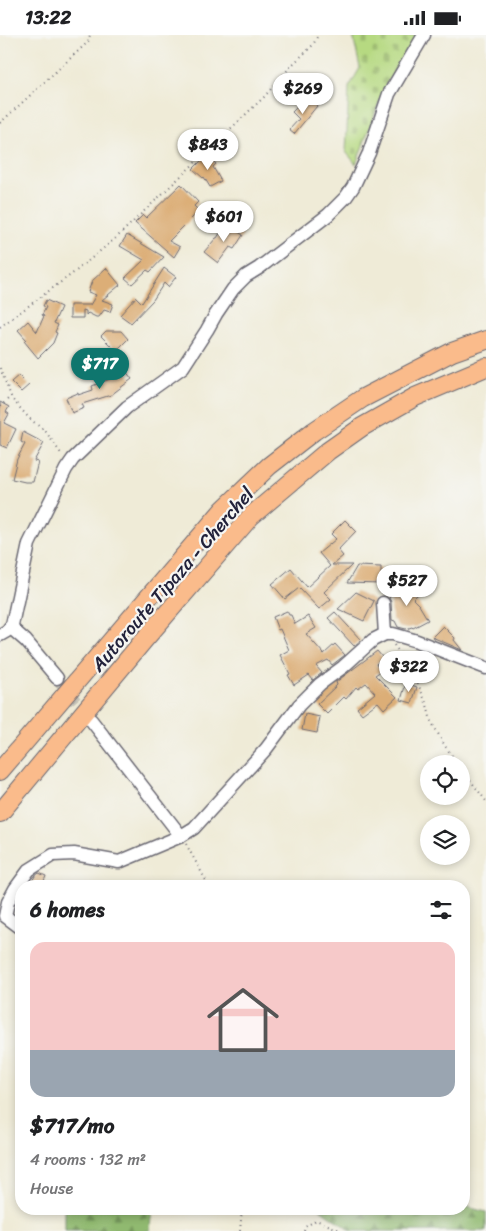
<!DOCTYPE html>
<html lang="en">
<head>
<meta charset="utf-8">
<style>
	body { margin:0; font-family:Sriracha,sans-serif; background:#f6f6f6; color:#202124; height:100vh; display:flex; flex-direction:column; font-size:19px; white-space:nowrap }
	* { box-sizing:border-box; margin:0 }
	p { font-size:16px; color:#757577 }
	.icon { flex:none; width:28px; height:28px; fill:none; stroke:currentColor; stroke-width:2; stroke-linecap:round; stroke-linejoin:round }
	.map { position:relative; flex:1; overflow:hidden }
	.details { position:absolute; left:15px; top:845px; width:455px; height:335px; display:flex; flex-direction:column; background:#fff; border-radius:20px; box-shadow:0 2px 8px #0003 }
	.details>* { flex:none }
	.tools { position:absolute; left:420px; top:720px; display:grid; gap:10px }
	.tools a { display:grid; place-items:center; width:50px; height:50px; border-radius:50%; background:#fff; box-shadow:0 2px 8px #0003; font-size:25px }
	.price { position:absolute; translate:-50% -42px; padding:0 11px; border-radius:18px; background:#fff; color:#222; font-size:16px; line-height:32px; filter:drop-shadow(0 1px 2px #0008) }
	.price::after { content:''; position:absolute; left:50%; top:30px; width:15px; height:11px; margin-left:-8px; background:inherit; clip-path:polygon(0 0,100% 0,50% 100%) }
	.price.active { background:#0f766e; color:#fff }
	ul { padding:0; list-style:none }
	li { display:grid; align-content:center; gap:10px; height:265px; padding:0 15px }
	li+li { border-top:1px solid #e0e0e0 }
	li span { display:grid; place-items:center; height:155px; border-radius:15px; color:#555 }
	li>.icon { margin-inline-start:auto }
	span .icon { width:90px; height:90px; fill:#fffc; stroke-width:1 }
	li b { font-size:21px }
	h2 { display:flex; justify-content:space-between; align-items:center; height:60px; padding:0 15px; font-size:21px }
	.status { display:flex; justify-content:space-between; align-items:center; height:35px; padding:0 25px; background:#fff; direction:ltr }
	.status svg { height:14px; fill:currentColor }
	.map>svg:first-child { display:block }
	.forest { fill:url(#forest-firs); stroke:#596e55 }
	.cemetery { fill:url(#cemetery-stones); stroke:#6c7e5e }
	.building { fill:#dcae77 }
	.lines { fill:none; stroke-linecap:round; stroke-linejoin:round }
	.minor-tunnel { stroke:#c6c3b8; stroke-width:12; stroke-dasharray:12 6; stroke-linecap:butt }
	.minor-casing { stroke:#6a6872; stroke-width:15 }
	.highway-casing { stroke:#6a6872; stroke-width:20 }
	.path { stroke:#6a6872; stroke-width:2; stroke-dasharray:1 4; stroke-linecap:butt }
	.minor { stroke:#fff; stroke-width:12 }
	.highway { stroke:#fabb8b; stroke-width:18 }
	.labels { text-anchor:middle; stroke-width:4.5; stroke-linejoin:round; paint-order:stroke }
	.street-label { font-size:19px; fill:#22223b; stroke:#f6f6f2 }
</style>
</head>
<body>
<div class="status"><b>13:22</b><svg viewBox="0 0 49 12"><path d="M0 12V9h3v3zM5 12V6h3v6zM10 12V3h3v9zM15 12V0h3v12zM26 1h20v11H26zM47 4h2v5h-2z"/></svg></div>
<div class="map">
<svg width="486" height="1196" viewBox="0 0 486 1196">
	<defs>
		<pattern id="forest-firs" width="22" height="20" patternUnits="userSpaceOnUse" patternTransform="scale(1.25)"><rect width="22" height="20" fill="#90b96f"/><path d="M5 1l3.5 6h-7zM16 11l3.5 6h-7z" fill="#75965c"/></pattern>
		<pattern id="cemetery-stones" width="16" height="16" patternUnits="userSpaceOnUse" patternTransform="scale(1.25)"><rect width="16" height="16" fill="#b6d981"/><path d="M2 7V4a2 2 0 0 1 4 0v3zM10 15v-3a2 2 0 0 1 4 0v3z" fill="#9cba70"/></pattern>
	</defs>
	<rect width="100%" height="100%" fill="#f6f6f2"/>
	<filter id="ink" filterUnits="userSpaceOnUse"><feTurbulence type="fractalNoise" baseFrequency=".02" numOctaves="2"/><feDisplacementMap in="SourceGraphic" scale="10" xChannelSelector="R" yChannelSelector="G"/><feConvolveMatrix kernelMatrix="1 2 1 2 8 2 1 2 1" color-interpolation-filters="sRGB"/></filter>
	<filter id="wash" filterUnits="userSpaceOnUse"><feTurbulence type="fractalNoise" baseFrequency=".0096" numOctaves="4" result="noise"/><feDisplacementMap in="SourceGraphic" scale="20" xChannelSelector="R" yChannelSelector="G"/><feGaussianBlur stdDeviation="1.12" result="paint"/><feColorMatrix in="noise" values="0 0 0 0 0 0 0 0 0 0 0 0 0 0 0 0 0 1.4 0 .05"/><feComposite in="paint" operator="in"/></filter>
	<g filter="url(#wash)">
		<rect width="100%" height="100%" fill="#efebd7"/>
		<g class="forest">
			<polygon points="464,1171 486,1177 486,1196 351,1196 320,1174 464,1174"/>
			<polygon points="65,1174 152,1174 150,1196 65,1196"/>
		</g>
		<polygon class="cemetery" points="353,0 421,0 386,49 356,129 346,117 349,52 360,33"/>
		<g id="blocks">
			<g class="building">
				<polygon points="310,64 317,71 294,99 289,95 299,84 292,77 297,72 299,75"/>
				<polygon points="207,120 216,129 213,132 221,146 210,152 204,142 203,143 193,134"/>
				<polygon points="181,149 198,167 194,171 199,176 169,206 180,212 174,222 135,188 143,180 146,183"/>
				<polygon points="226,189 243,200 234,214 230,212 218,228 204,217 216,203 217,203"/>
				<polygon points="127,200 164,222 150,237 147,235 132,249 125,243 144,225 120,211"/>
				<polygon points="106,233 120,250 102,265 113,269 110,277 104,275 99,282 96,282 88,278 86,280 86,276 83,275 83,283 70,283 70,270 90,270 96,260 88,257 92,246"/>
				<polygon points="164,233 176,242 168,252 164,248 153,265 131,288 120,280 136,262 142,268"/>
				<polygon points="46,265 61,272 54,288 58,290 55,297 57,298 53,308 38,323 24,306 26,304 18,295 28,286 37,297 44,281 42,280 46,272 43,271"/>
				<polygon points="106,296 121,296 128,304 116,316 101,301"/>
				<polygon points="118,332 122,338 125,335 132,344 111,360 82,369 84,373 72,378 66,363 78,358 78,360 93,355 92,351 110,344 107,340"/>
				<polygon points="19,340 29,350 21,357 11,347"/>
				<polygon points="0,367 9,372 6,377 9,379 4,388 16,394 7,413 0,410"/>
				<polygon points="23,397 44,408 34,426 38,427 33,447 25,447 12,444 17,424 25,409 21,407"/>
				<polygon points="345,485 356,496 338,515 343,521 332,530 352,530 324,557 331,564 319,574 299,553 285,564 272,549 291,533 307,552 330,531 319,518 336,504 331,499"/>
				<polygon points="357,531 381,532 381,549 347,548"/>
				<polygon points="410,545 421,556 413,564 419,570 428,585 413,593 412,592 406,594 398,592 395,586 392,585 391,567 389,563 394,557 396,559"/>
				<polygon points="356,557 374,566 364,586 338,574"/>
				<polygon points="287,576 289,580 291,580 295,589 308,581 316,593 306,599 324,619 335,609 345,620 332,630 328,625 316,631 322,638 313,645 309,640 294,650 288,640 290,639 280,620 289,615 280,594 278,595 273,582"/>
				<polygon points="335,577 361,605 354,611 328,583"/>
				<polygon points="443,591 455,603 454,605 462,615 432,602"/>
				<polygon points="377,616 383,623 376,629 381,636 375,640 397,662 384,674 378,667 362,679 357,673 375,658 366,648 358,654 356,652 346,664 344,662 327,679 317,669 337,650 336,647"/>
				<polygon points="406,648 417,652 412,668 401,665"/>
				<polygon points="305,679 320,682 317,698 302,695"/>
				<polygon points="39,838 46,841 42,851 31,848 35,841"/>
			</g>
		</g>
	</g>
	<g filter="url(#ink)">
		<use href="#blocks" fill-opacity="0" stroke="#6a6872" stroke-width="1"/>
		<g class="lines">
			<polyline class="minor-tunnel" points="57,643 88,682"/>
			<g class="minor-casing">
				<g id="minor">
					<polyline points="383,568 385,599"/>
					<polyline points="10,592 26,606 57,643"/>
					<polyline points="0,600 7,596 12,590 29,509 66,434 73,424 127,372 183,332 207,295 216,279 233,254 246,241 259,233 328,180 346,162 353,152 369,118 389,59 424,0"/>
					<polyline points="91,685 181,801"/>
					<polyline points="21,893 5,881 8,867 15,854 29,835 53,820 74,819 119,827 181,801 194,793 266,714 299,670 320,649 343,632 373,605 385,599 393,599 417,606 486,633"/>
				</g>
			</g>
			<g class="highway-casing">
				<g id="highway">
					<polyline points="0,736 223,475 269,431 314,396 363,363 452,317 486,305"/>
					<polyline points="0,778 144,605 251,481 328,416 362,392 415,362 486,332"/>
				</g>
			</g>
			<g class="path">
				<polyline points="0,88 88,7 90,0"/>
				<polyline points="0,292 76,236 116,203 264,62 291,31 313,10 318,0"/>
				<polyline points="0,333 12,364 29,383 46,397 62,420"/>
				<polyline points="0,372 10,362"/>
				<polyline points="394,610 413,637 427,670 431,686 445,711 458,729"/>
				<polyline points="461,733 486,766"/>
				<polyline points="186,809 209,851"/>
				<polyline points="240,1196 242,1174"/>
				<polyline points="304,1196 305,1192 316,1185 342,1196"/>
			</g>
			<use href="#minor" class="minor"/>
			<use href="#highway" class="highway"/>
		</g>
	</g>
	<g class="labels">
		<g class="street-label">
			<text transform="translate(172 544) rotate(-49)" y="7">Autoroute Tipaza - Cherchel</text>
		</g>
	</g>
</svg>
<div class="tools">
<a><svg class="icon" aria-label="locate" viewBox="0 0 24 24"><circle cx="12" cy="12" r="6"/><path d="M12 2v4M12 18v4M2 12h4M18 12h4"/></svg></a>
<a><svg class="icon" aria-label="layers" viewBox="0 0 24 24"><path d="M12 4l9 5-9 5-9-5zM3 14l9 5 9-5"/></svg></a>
</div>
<b class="price" style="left:303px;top:80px">$269</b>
<b class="price" style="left:208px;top:136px">$843</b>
<b class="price" style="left:224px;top:208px">$601</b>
<b class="price active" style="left:100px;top:355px">$717</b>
<b class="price" style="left:407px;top:572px">$527</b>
<b class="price" style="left:409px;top:658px">$322</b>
<section class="details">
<h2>6 homes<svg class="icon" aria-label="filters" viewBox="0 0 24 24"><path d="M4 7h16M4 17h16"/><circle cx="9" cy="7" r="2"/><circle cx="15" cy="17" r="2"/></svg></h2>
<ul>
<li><span style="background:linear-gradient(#f6c9c9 70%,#9aa5b1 0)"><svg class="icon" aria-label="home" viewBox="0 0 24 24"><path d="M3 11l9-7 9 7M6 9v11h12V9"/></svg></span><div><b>$717/mo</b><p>4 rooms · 132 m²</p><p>House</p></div></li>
</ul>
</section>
</div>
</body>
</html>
